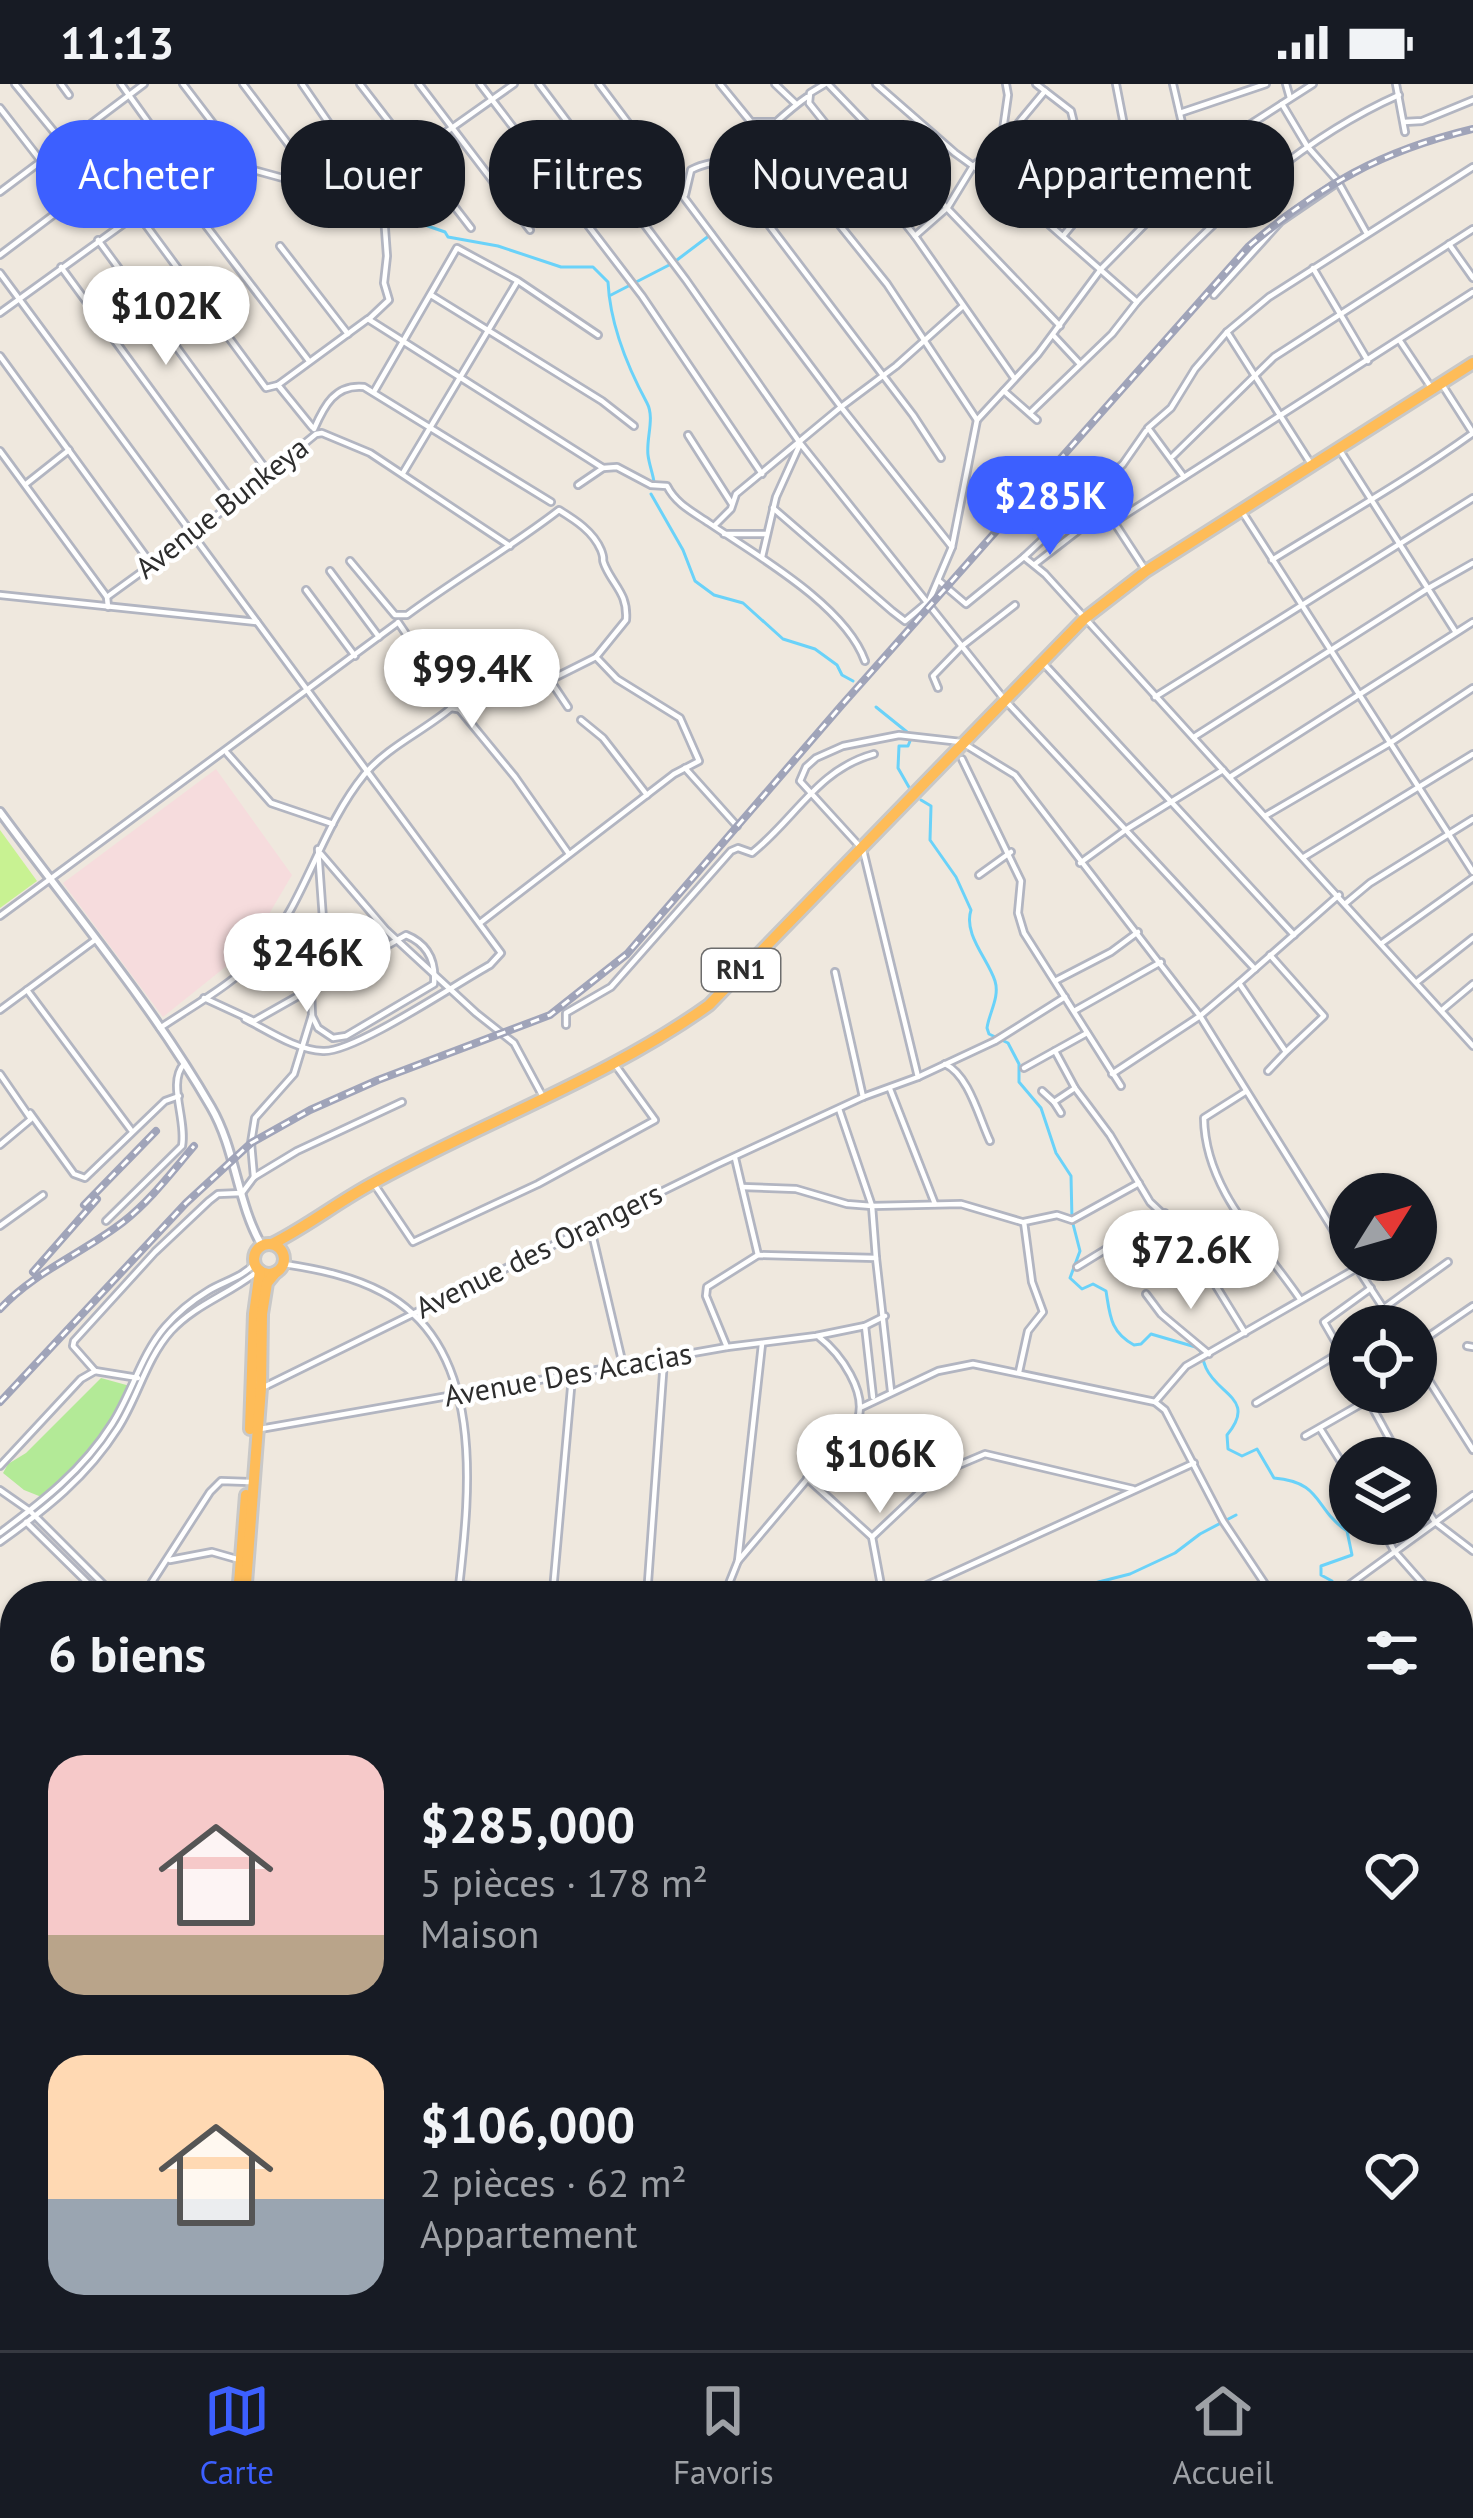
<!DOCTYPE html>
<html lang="fr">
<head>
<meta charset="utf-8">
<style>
	body { margin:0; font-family:"PT Sans",sans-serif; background:#20242c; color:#f1f3f6; height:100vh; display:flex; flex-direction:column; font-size:45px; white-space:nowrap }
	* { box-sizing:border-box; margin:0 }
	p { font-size:39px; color:#9ea1a6 }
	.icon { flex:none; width:66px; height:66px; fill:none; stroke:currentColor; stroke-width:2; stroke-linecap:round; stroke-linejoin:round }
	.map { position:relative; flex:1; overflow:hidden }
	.details { position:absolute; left:0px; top:1497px; width:1473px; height:771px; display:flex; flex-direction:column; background:#171b24; border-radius:48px 48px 0 0; box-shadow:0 3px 9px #0004 }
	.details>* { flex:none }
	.hud { position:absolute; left:36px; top:36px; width:1401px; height:108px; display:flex; gap:24px }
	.needle { width:78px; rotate:53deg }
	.tools { position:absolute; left:1329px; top:1089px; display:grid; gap:24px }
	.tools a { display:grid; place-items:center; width:108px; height:108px; border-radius:50%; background:#171b24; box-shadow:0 3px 9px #0004; font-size:60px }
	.price { position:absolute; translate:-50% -102px; padding:0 27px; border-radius:42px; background:#fff; color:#222; font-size:39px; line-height:78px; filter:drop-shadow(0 3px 6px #0008) }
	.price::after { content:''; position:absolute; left:50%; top:72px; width:36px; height:27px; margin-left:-18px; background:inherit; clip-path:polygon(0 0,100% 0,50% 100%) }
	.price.active { background:#3c5fff; color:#fff }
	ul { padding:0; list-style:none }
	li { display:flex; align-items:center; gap:36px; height:300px; padding:0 48px }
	li span { display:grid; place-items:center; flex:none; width:336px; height:240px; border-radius:36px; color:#555 }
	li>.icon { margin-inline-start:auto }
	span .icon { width:144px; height:144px; fill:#fffc; stroke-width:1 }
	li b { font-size:51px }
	h2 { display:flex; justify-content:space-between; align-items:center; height:144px; padding:0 48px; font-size:51px }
	.tag { padding:0 42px; border-radius:48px; background:#171b24; box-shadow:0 3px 9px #0004; font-size:42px; line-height:108px }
	.tag.active { background:#3c5fff; color:#fff }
	.status { display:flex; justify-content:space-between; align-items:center; height:84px; padding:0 60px; background:#171b24; direction:ltr }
	.status svg { height:33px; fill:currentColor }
	.dock { display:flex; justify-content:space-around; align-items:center; height:168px; border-top:3px solid #363941; background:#171b24; font-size:33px; color:#9ea1a6 }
	.dock a { display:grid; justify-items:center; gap:6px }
	.dock .active { color:#3c5fff }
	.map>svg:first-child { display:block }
	.medical { fill:#f6dcdd }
	.green { fill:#b3ea97 }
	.pitch { fill:#c8f292 }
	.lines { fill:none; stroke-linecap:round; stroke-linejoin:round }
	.stream { stroke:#6ad2f9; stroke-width:3 }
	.minor-casing { stroke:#b2b5c1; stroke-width:10 }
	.tertiary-casing { stroke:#b2b5c1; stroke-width:12 }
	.secondary-casing { stroke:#b2b5c1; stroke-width:14 }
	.trunk-casing { stroke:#c8c8c8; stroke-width:16 }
	.minor { stroke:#fff; stroke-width:4.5 }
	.tertiary { stroke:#fff; stroke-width:6 }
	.secondary { stroke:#fff; stroke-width:8 }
	.trunk { stroke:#febc58; stroke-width:10 }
	.rail-casing { stroke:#a0a4b9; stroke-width:8 }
	.rail { stroke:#fff; stroke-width:3; stroke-dasharray:9; stroke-linecap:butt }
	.labels { text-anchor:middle; stroke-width:9; stroke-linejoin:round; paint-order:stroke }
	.shield { fill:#fff; stroke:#6c6c6c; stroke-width:3 }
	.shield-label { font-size:27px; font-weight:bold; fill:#2d2d2d }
	.street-label { font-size:30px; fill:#2d2d2d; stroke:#fff }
</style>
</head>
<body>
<div class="status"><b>11:13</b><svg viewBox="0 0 49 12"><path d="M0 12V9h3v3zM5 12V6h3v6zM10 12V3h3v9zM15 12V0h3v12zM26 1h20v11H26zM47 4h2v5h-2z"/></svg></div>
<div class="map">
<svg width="1473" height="2266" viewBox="0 0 1473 2266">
	<rect width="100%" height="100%" fill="#efe8de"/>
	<polygon class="medical" points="216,685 292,791 249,864 163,933 63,799"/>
	<g class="green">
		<path d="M101,1294L130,1302C109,1344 81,1385 44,1414L24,1406L3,1389L8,1380L26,1369Z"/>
		<polygon points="603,2253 1204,2253 1216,2266 596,2266"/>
	</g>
	<polygon class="pitch" points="0,746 37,797 0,824"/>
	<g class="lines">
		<g class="stream">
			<polyline points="222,76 276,90"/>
			<path d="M368,97C393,96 416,116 422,140L445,148L448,153L498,162L561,183H593L608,198C610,239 627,282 647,319C655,334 646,354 648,371C649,380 653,390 654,398"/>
			<polyline points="611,211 673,179 714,148"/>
			<polyline points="651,410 683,466 695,497 714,511 743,519 783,555 815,565 837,581 842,591 853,597"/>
			<polyline points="876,623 907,648"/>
			<polyline points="910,705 898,684 899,662 908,662 910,657"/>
			<path d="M921,716L931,722L930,756L956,793L971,826C963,850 988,875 995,897C1000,913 989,929 987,944L989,950L1008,959L1019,980V998L1041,1024L1056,1069L1071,1092L1072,1136L1080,1167L1070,1194L1082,1205L1093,1200L1106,1207C1110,1231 1110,1248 1134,1261L1141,1260L1151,1250L1199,1264C1202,1271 1203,1277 1206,1284C1218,1311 1257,1315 1227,1351L1228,1365L1242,1372L1257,1365L1274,1394C1323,1398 1314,1425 1347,1447L1352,1471L1321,1482V1491L1332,1497L1338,1512"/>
			<polyline points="1050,1501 1083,1502 1130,1490 1175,1469 1200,1450 1236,1431"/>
			<polyline points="1458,1541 1458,1548"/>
			<polyline points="1458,1662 1473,1680"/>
		</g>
		<g class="minor-casing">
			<g id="minor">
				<polyline points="15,0 64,60"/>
				<polyline points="61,0 69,11"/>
				<polyline points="121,0 176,77"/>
				<polyline points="183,0 228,59 236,78"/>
				<polyline points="243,0 313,93 325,94 398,82 514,0"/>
				<polyline points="302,0 383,118 387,172 384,199 389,216 370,234"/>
				<polyline points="360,0 471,144"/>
				<polyline points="419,0 530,146"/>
				<polyline points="480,0 642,212 762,390"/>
				<polyline points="539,0 686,196 800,359 1004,615 1255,885"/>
				<polyline points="599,0 841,323 896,282 963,222"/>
				<polyline points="720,0 751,38 774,38"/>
				<polyline points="775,0 796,20"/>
				<polyline points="825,0 810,9 809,19 915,152 1014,294"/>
				<polyline points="828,0 1060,242"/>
				<path d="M876,0L955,69L1027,121L1137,218C1214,136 1295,57 1399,11"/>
				<polyline points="1036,0 1071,27 1093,116 1063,152"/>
				<polyline points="1173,0 1192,82"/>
				<polyline points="1286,0 1290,14"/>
				<polyline points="1396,0 1405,48"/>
				<polyline points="1282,20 1307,62 1337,96 1366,148"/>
				<polyline points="0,24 41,77"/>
				<polyline points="1180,29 1266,0"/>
				<polyline points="1404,38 1422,37 1473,16"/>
				<polyline points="765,48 887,200 977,336"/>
				<polyline points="1001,60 1008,11 1006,0"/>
				<polyline points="61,63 76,72 100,77 217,76 312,102 368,98"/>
				<polyline points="722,79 913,331 941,374"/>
				<polyline points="175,101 309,277"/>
				<polyline points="0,108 144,0"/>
				<path d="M685,111L691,86C707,77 722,80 737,70C763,53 782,30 807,13"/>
				<polyline points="1093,116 1130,72 1116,0"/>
				<path d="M137,129L266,304L278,301L368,235L603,384L617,383L651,401L667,402C676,420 693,428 709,439C756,471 845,521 865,577"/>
				<polyline points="915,152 948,123 973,82 1001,60 1045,7"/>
				<polyline points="98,156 268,388"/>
				<polyline points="1449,160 1473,194"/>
				<polyline points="280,162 348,250"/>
				<polyline points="0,171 125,77"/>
				<polyline points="61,183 233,418"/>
				<polyline points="1313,184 1368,277"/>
				<path d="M0,189L501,869L490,881C457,899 354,969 323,967C296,966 269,947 245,935"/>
				<polyline points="431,211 602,317 634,342"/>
				<polyline points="1214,211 1281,137 1338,98"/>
				<polyline points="0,229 205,81"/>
				<polyline points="1227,248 1311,380"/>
				<polyline points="1053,251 1080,280"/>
				<polyline points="1400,257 1430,302"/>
				<polyline points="0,272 152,481"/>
				<polyline points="1441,299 1473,349"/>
				<polyline points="278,301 312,343"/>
				<polyline points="375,306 457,164 518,197 598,251"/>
				<polyline points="1004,307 1037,336"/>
				<polyline points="1030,329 1112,250 1137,218"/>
				<path d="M314,345C324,322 335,300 364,303L551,418"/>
				<polyline points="688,351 732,420"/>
				<polyline points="1339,365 1455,547"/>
				<polyline points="0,367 107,513 108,523"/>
				<polyline points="1173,372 1274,273 1473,145"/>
				<polyline points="403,389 517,198"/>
				<polyline points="1184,393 1148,344 1171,324 1195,285 1227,248 1269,213 1473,83"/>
				<polyline points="26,400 69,366"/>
				<polyline points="578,401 603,384"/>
				<polyline points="1091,408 1116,438"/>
				<polyline points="773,424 892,527 905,537 929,517 952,463 977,336 1038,270 1101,185 1156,129 1193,83 1243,45 1313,0"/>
				<polyline points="1241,426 1473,788"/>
				<polyline points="715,441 731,425 736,410 841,323 952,463"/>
				<polyline points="724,450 765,450"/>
				<polyline points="762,473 776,413 800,360"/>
				<polyline points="1024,473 1045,490 1473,962"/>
				<path d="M1272,476C1340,434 1409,395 1473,349"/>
				<path d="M350,477L395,531H407C457,494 510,464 559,426C575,436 593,447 601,466C606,479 600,472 606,484C615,503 628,511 626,536L596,573L550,596L520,589L469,627L451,624L435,584L423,575L398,538"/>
				<polyline points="1035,480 1106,425"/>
				<polyline points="330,487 379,553"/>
				<polyline points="1146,487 1116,441 1117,436 1473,208"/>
				<polyline points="939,497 966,520 1024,473 1123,380 1146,347"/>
				<polyline points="306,506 355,572"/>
				<polyline points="0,511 257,538"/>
				<polyline points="107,513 194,450 316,350 322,349 370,369 510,462"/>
				<polyline points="510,551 550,596 568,623"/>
				<polyline points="1045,581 1294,851"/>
				<polyline points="938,604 933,592 962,562 1015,521"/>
				<polyline points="1155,613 1473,414"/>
				<polyline points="460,626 515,693 569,770"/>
				<polyline points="581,636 603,654 647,711"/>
				<polyline points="1194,653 1427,505 1473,479"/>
				<polyline points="227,669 271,719 333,740"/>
				<polyline points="962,675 1021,797 1018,829 1024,849 1121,1002"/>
				<polyline points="685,684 737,742"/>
				<polyline points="1230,693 1473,538"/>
				<polyline points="1265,732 1390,659 1473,604"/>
				<polyline points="321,770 386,846 476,929 514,959 542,1011"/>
				<polyline points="1304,773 1473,670"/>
				<polyline points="1080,779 1127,745 1223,686"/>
				<polyline points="979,791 1011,768"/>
				<polyline points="1346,819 1370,799 1473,735"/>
				<polyline points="0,832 396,540"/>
				<polyline points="480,839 674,690 699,677 680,634 617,595 596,573"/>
				<polyline points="1382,859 1473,794"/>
				<polyline points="1270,871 1324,932 1287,967"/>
				<polyline points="835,888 863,1013"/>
				<polyline points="1055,897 1111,868 1138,848"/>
				<polyline points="1417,898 1473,854"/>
				<polyline points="27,906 131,1046"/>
				<path d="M204,914L254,937L406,851C428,860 436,877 434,900L346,952L333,954L318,944L312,932"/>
				<polyline points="0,926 95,856"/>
				<polyline points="1442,926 1473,900"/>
				<polyline points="1074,927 1161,878"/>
				<path d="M566,941V929L611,903L731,767L738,764L752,769C795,735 818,685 874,670"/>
				<path d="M160,944C194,921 236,899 263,867C306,815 321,744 364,691C387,663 424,647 451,624"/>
				<polyline points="1055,967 1075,1004 1110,1051 1150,1118 1184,1150 1245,1249"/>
				<path d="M945,980C969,991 979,1034 990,1057"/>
				<polyline points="1024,984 1087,949"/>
				<polyline points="1268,987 1286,968 1239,899 1339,811"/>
				<polyline points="0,990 31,1035 0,1061"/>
				<polyline points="1112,990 1200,932 1239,899"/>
				<polyline points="918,993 995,957 1065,913"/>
				<polyline points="890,1005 935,1120"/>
				<polyline points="1042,1007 1054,1018"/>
				<path d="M1245,1008L1204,1034C1205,1106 1262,1159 1300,1215"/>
				<polyline points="30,1029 74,1090 85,1094 165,1017 179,1012"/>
				<polyline points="1061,1029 1054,1018 1075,1004"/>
				<polyline points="735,1074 758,1171"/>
				<polyline points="254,1093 297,1067 402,1018"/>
				<polyline points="374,1100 413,1158 538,1100 655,1036 616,982"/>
				<polyline points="742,1103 796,1105 847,1120 872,1122 839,1025"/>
				<path d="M106,1137L182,1062C187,1036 167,999 184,980"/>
				<polyline points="590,1141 623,1281"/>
				<polyline points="0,1142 43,1111"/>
				<polyline points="876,1174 872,1122 961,1120 1022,1138"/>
				<polyline points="1352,1176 1395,1242"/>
				<path d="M284,1180C317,1185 352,1192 382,1208C489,1264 469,1413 458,1512"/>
				<polyline points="1077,1183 1165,1129"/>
				<polyline points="1146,1210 1161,1230 1209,1270"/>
				<polyline points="1384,1224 1448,1178"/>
				<polyline points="865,1242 873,1313"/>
				<polyline points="1416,1261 1473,1222"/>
				<polyline points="1467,1262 1473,1263"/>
				<polyline points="727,1263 706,1212 707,1203 758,1171 876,1174 891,1307"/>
				<polyline points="1416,1276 1473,1366"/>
				<polyline points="1350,1283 1324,1238 1371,1204"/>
				<polyline points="95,1287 73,1262 74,1257 155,1168 209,1117 218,1110 242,1109 254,1093 251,1059 255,1034 294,990 312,931 311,905 320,881 323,835 318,765"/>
				<polyline points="1019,1288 1028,1247 1043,1228 1032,1198 1024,1138 1057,1131 1072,1136 1139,1099"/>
				<polyline points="264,1303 716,1081 863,1013 918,993 863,766 800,697 806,683 816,674 843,662 899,651 961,658 1015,691 1200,932 1350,1173"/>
				<polyline points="1364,1308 1400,1374"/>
				<polyline points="1155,1318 1186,1282 1357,1184"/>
				<polyline points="1256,1319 1341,1268"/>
				<polyline points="862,1323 938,1287 973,1280 1155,1318 1165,1326 1223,1437 1273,1512"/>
				<polyline points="260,1345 727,1263 816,1252 865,1242 885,1232"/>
				<polyline points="1321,1346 1350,1392"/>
				<polyline points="1305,1352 1368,1316"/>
				<polyline points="0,1382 81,1295 95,1287 138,1294"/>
				<polyline points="807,1394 872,1453 883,1512"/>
				<polyline points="0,1406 30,1427 115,1512"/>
				<polyline points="1416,1409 1435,1438 1473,1467"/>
				<polyline points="26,1438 101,1512"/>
				<polyline points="1379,1440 1395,1468 1432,1510"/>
				<path d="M0,1449C43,1417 83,1386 112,1340C132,1309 141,1271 165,1243C177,1229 193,1216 208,1207C224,1197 242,1194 255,1179"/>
				<polyline points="872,1453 940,1389 985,1370 1133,1405"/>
				<path d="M0,1458C46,1425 87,1393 118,1344C138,1313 146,1275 171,1247C195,1221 227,1211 254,1190"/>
				<polyline points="170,1476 212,1468 240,1476"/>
				<path d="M738,1477L858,1335C867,1308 841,1270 819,1253"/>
				<polyline points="459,1501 603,1512"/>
				<polyline points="553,1507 572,1293"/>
				<polyline points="117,1512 136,1512"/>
				<polyline points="143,1512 210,1408 221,1397 249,1398"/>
				<polyline points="647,1512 664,1276"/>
				<polyline points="724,1512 738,1477 762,1260"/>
				<polyline points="903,1512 1194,1379"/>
				<polyline points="1322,1512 1338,1509 1473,1411"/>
				<polyline points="0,1557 15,1554"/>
				<polyline points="0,1666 15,1667"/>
				<polyline points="1458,1712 1473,1720"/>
				<polyline points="0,1750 15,1752"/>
				<polyline points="1458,1804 1473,1773"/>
				<polyline points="0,1831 15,1832"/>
				<polyline points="1458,1832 1473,1827"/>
				<polyline points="1458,1850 1473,1867"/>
				<polyline points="1458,1956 1473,1978"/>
				<polyline points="0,1963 15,1965"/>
				<polyline points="1458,2054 1473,2043"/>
				<polyline points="0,2072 15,2067"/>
				<polyline points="0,2122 15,2118"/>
				<polyline points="1458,2140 1473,2137"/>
				<polyline points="0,2190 15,2139"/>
				<polyline points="1458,2201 1473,2202"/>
				<polyline points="0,2221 15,2236"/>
				<polyline points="1,2223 15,2219"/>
				<polyline points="32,2253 44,2266"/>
				<polyline points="303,2253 311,2266"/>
				<polyline points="558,2253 570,2266"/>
				<polyline points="1307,2253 1314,2266"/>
				<polyline points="1405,2253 1413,2266"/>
				<polyline points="486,2261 488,2266"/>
				<polyline points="285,2266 293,2253"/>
			</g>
		</g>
		<g class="tertiary-casing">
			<path id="tertiary" d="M0,728C71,825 151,919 211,1023C236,1066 237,1119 262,1162"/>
		</g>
		<g class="secondary-casing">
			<polyline id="secondary" points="0,1836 15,1853"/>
		</g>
		<g class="trunk-casing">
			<g id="trunk">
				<path d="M272,1160C308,1142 339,1117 375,1098C485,1037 607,994 709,921L1084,535L1146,487L1473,279"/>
				<circle cx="269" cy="1175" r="15"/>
				<polyline points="250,1345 254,1230 260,1187"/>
				<polyline points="238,1512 246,1411"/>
				<polyline points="245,1512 261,1304 262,1230 267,1199 276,1188"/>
				<polyline points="425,2253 432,2266"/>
			</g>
		</g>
		<use href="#minor" class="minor"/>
		<use href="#tertiary" class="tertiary"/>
		<use href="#secondary" class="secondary"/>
		<use href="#trunk" class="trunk"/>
		<g class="rail-casing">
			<g id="rail">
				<polyline points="84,1121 156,1047"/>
				<polyline points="33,1188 97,1115"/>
				<path d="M0,1225C34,1188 83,1169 123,1138C150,1117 171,1089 194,1062"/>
				<path d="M0,1318L186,1119L251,1059L310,1026L378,996L550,931L627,870L841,622L1249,162C1321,101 1381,67 1473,45"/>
			</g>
		</g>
		<use href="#rail" class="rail"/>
	</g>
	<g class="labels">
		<rect class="shield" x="702" y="865" width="78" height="42" rx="9"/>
		<g class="shield-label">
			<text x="741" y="895">RN1</text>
		</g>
		<g class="street-label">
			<text transform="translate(222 424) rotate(-38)" y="10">Avenue Bunkeya</text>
			<text transform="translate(539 1167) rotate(-26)" y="10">Avenue des Orangers</text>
			<text transform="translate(568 1291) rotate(-10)" y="10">Avenue Des Acacias</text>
		</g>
	</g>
</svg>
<div class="tools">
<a><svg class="needle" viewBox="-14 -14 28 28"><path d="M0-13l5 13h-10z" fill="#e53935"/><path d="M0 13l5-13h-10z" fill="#9ea1a6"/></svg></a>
<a><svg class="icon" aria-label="locate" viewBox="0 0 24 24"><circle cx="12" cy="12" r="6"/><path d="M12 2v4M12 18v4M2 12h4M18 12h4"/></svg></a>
<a><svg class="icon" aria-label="layers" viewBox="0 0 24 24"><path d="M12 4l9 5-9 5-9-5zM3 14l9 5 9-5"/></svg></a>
</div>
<b class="price" style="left:166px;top:284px">$102K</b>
<b class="price active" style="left:1050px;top:474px">$285K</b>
<b class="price" style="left:472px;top:647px">$99.4K</b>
<b class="price" style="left:307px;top:931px">$246K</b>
<b class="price" style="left:1191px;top:1228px">$72.6K</b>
<b class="price" style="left:880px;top:1432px">$106K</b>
<div class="hud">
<a class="tag active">Acheter</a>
<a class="tag">Louer</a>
<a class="tag">Filtres</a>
<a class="tag">Nouveau</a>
<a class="tag">Appartement</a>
</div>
<section class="details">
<h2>6 biens<svg class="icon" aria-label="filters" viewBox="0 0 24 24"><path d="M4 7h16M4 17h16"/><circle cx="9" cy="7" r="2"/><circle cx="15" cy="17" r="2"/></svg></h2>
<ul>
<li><span style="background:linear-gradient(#f6c9c9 75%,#b9a48a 0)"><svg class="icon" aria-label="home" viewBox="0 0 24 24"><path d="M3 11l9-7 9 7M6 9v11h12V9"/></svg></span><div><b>$285,000</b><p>5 pièces · 178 m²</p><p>Maison</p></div><svg class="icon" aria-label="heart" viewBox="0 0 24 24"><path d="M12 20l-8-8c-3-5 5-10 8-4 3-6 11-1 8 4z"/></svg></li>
<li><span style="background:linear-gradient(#ffd9b3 60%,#9aa5b1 0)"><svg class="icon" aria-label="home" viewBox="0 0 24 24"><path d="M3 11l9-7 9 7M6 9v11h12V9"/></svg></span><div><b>$106,000</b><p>2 pièces · 62 m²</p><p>Appartement</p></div><svg class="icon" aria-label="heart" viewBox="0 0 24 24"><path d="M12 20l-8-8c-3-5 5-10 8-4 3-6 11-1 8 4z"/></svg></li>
</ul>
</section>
</div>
<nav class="dock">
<a class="active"><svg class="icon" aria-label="map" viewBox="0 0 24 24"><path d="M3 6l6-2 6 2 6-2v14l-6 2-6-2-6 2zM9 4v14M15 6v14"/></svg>Carte</a>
<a><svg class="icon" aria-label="saved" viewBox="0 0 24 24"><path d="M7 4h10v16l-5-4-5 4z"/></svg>Favoris</a>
<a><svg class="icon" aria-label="home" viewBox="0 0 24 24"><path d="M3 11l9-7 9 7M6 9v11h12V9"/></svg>Accueil</a>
</nav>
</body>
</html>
